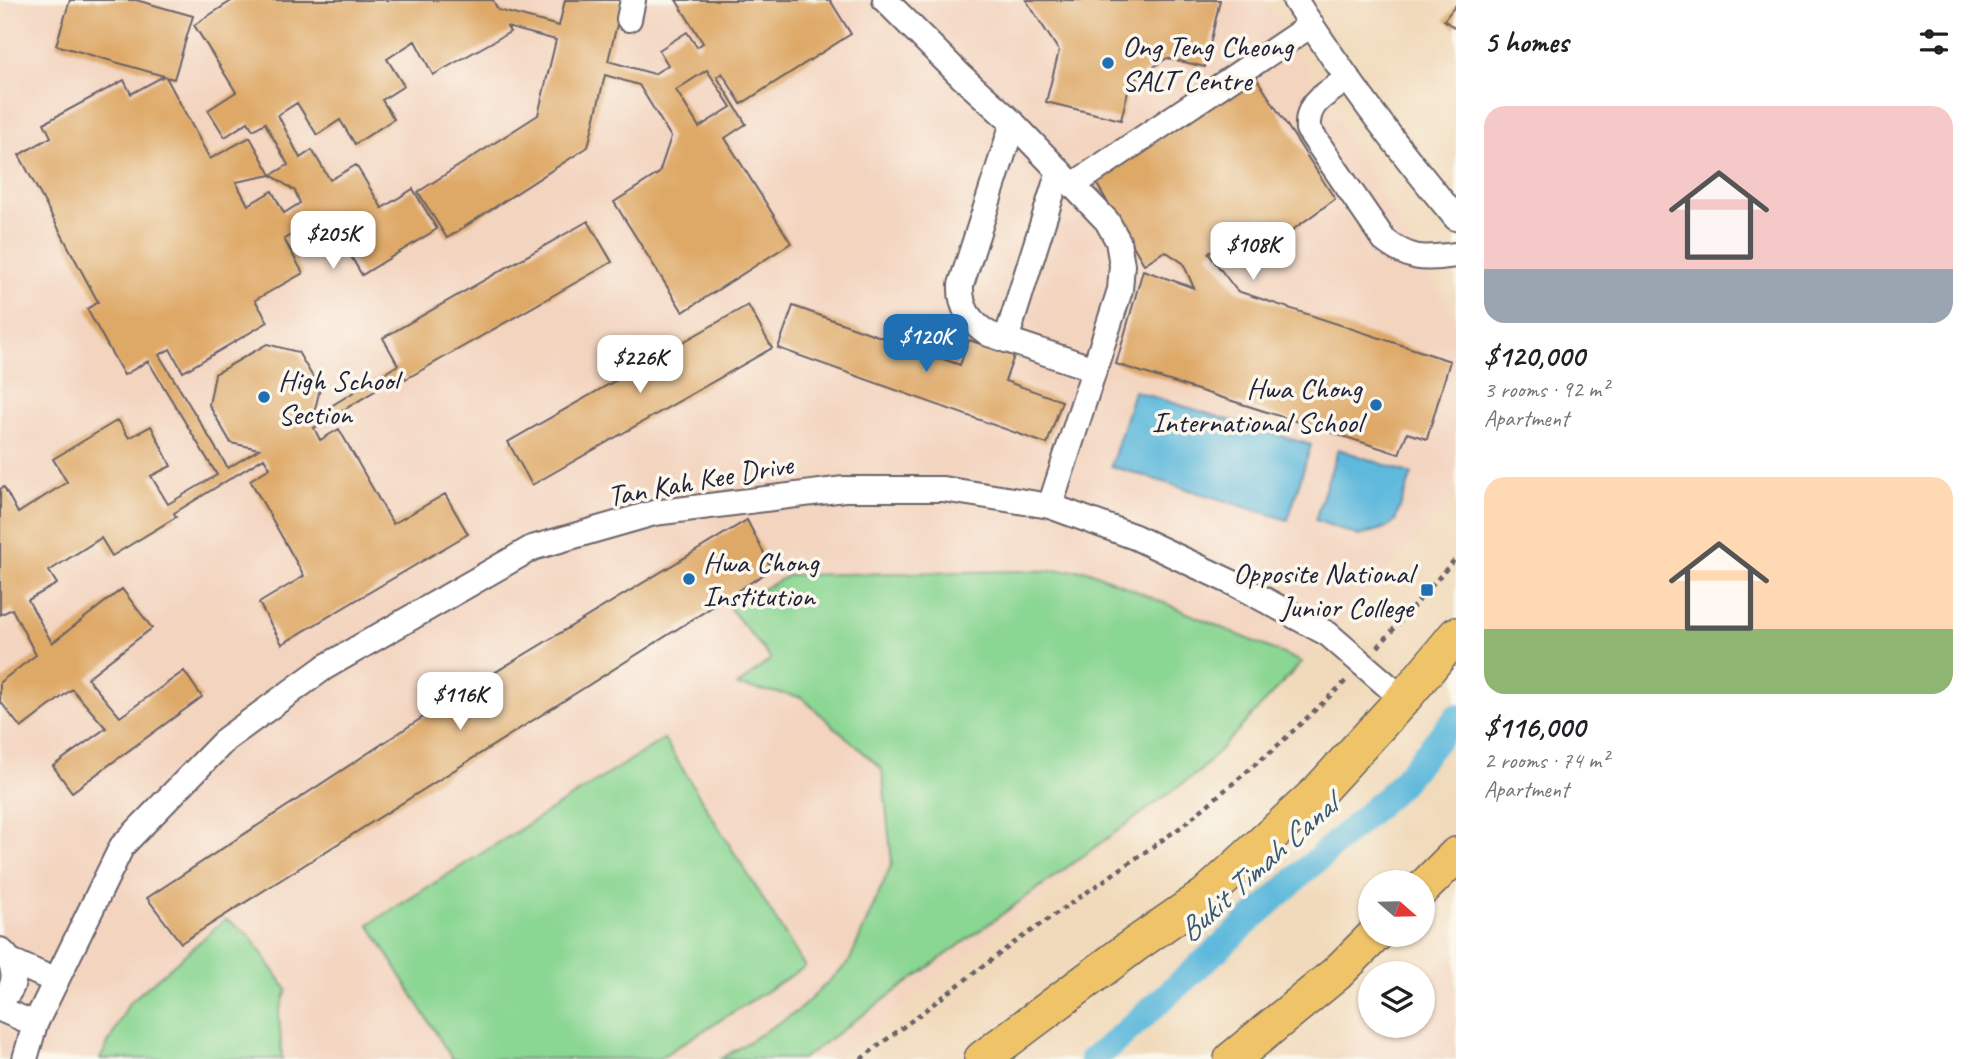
<!DOCTYPE html>
<html lang="en">
<head>
<meta charset="utf-8">
<style>
	body { margin:0; font-family:Caveat,sans-serif; background:#f2f2f2; color:#202124; height:100vh; display:flex; flex-direction:column; font-size:26px; white-space:nowrap }
	* { box-sizing:border-box; margin:0 }
	p { font-size:23px; color:#757577 }
	.icon { flex:none; width:38px; height:38px; fill:none; stroke:currentColor; stroke-width:2; stroke-linecap:round; stroke-linejoin:round }
	.map { position:relative; flex:1; overflow:hidden }
	.details { display:flex; flex-direction:column; background:#fff; width:525px }
	.details>* { flex:none }
	.needle { width:46px; rotate:110deg }
	.controls { position:absolute; left:1358px; top:870px; display:grid; gap:14px }
	.controls a { display:grid; place-items:center; width:77px; height:77px; border-radius:50%; background:#fff; box-shadow:0 2px 5px #0004; font-size:35px }
	.price { position:absolute; translate:-50% -60px; padding:0 16px; border-radius:14px; background:#fff; color:#222; font-size:23px; line-height:46px; filter:drop-shadow(0 2px 4px #0008) }
	.price::after { content:''; position:absolute; left:50%; top:42px; width:21px; height:16px; margin-left:-10px; background:inherit; clip-path:polygon(0 0,100% 0,50% 100%) }
	.price.active { background:#1f6fb2; color:#fff }
	ul { padding:0; list-style:none }
	li { display:grid; align-content:center; gap:14px; height:371px; padding:0 28px }
	li span { display:grid; place-items:center; height:217px; border-radius:21px; color:#555 }
	li>.icon { margin-inline-start:auto }
	span .icon { width:126px; height:126px; fill:#fffc; stroke-width:1 }
	li b { font-size:30px }
	h2 { display:flex; justify-content:space-between; align-items:center; height:84px; padding:0 28px; font-size:30px }
	main { display:flex; flex:1; min-height:0 }
	.map>svg:first-child { display:block }
	.built { fill:#f3d4bf }
	.green { fill:#8ad693; stroke:#567c67; stroke-width:2 }
	.water { fill:#5eb9dc; stroke:#406e8c; stroke-width:2 }
	.lines { fill:none; stroke-linecap:round; stroke-linejoin:round }
	.canal { stroke:#5eb9dc; stroke-width:26 }
	.building { fill:#dea866; fill-rule:evenodd }
	.minor-casing { stroke:#6a6268; stroke-width:28 }
	.highway-casing { stroke:#6a6268; stroke-width:38 }
	.path { stroke:#6a6268; stroke-width:4.5; stroke-dasharray:5 5; stroke-linecap:butt }
	.minor { stroke:#fff; stroke-width:24 }
	.highway { stroke:#efc469; stroke-width:35 }
	.poi-dot { fill:#1f6fb2; stroke:#fbf7ec; stroke-width:2.5 }
	.labels { text-anchor:middle; stroke-width:7; stroke-linejoin:round; paint-order:stroke }
	.poi-label { font-size:30px; fill:#22223b; stroke:#fbf7ec; text-anchor:start }
	.street-label { font-size:30px; fill:#22223b; stroke:#fbf7ec }
	.water-label { font-size:32px; font-style:italic; fill:#375773; stroke:#fbf7ec }
</style>
</head>
<body>
<main>
<div class="map">
<svg width="1456" height="1059" viewBox="0 0 1456 1059">
	<rect width="100%" height="100%" fill="#fbf7ec"/>
	<filter id="ink" filterUnits="userSpaceOnUse"><feTurbulence type="fractalNoise" baseFrequency=".0143" numOctaves="2"/><feDisplacementMap in="SourceGraphic" scale="14" xChannelSelector="R" yChannelSelector="G"/><feConvolveMatrix kernelMatrix="1 2 1 2 8 2 1 2 1" color-interpolation-filters="sRGB"/></filter>
	<filter id="wash" filterUnits="userSpaceOnUse"><feTurbulence type="fractalNoise" baseFrequency=".00686" numOctaves="4" result="noise"/><feDisplacementMap in="SourceGraphic" scale="28" xChannelSelector="R" yChannelSelector="G"/><feGaussianBlur stdDeviation="1.57" result="paint"/><feColorMatrix in="noise" values="0 0 0 0 0 0 0 0 0 0 0 0 0 0 0 0 0 1.4 0 .05"/><feComposite in="paint" operator="in"/></filter>
	<g filter="url(#wash)">
		<rect width="100%" height="100%" fill="#f1dabb"/>
		<g class="built">
			<polygon points="6,0 1266,0 1456,317 1456,496 1200,771 838,1059 0,1059 0,239"/>
			<polygon points="1456,951 1456,1059 1330,1059 1370,1025 1423,1026 1423,980"/>
		</g>
		<g class="green">
			<polygon points="1087,570 1302,662 1200,771 802,1059 721,1059 799,1010 849,962 892,863 882,769 801,697 737,686 771,659 729,607 789,575"/>
			<polygon points="664,739 805,967 658,1059 452,1059 369,924"/>
			<polygon points="226,919 249,935 287,990 279,1013 282,1059 100,1059 129,1003"/>
		</g>
		<g class="water">
			<polygon points="1134,391 1311,445 1288,520 1111,466"/>
			<polygon points="1338,449 1412,474 1395,521 1388,527 1359,536 1315,520"/>
		</g>
		<g class="lines">
			<polyline class="canal" points="1092,1059 1110,1046 1399,786 1456,717"/>
		</g>
		<g id="blocks">
			<g class="building">
				<path d="M70,0H136L193,16L174,79L166,77L210,159L250,137L271,175L288,165L265,123L253,130L248,122L225,137L208,110L236,92L194,25L233,0H493L498,10L559,26L565,0H623L608,61L654,74L668,65L659,50L687,32L697,47L703,43L676,0H830L851,34L741,104L722,73L717,77L746,124L725,138L791,243L683,312L614,202L659,173L671,137L639,85L605,75L588,147L447,238L418,192L538,115L556,40L507,27L510,32L433,75L415,41L387,59L404,86L382,100L394,119L355,144L340,120L317,135L297,103L278,115L300,158L312,150L330,180L356,165L382,208L413,189L437,229L362,275L334,228L310,243L301,229L284,239L303,273L255,300L268,322L183,372L170,349L159,355L228,468L259,449L231,443L209,405L215,374L267,344L298,352L320,389L313,417L398,365L383,338L588,221L612,262L406,379L403,374L314,428L320,440L339,429L393,524L445,494L468,534L282,644L259,603L304,576L250,480L270,468L264,458L174,513L176,517L112,556L101,538L49,571L57,584L28,600L52,643L122,589L152,628L87,678L120,717L184,671L202,697L72,792L53,766L106,728L72,689L21,728L0,701V682L36,655L12,609L0,615V489L4,487L18,513L67,482L53,459L118,420L129,438L151,426L171,466L151,476L168,504L217,475L148,361L124,375L87,309L98,302L19,155L51,137L44,123L124,80L131,94L164,76L56,45ZM707,70L731,107L699,127L676,90ZM271,175L295,191L300,203L284,213L272,191L248,205L236,182Z"/>
				<polygon points="1026,0 1220,0 1205,67 1167,58 1130,83 1121,120 1046,102 1059,51"/>
				<polygon points="1456,5 1456,29 1444,20"/>
				<polygon points="1253,73 1335,199 1250,261 1234,237 1208,253 1237,291 1450,361 1427,439 1407,433 1399,454 1116,364 1143,270 1194,288 1183,263 1165,251 1144,264 1095,181"/>
				<polygon points="748,305 772,348 532,485 508,442"/>
				<polygon points="793,306 960,365 969,340 1014,356 1005,381 1062,401 1047,444 778,348"/>
				<polygon points="747,520 772,569 181,943 147,898 446,702"/>
			</g>
		</g>
	</g>
	<g filter="url(#ink)">
		<use href="#blocks" fill-opacity="0" stroke="#6a6268" stroke-width="2"/>
		<g class="lines">
			<g class="minor-casing">
				<g id="minor">
					<polyline points="885,0 962,77 1013,123 1107,221 1118,241 1122,265 1120,290 1050,506"/>
					<path d="M1295,0C1344,77 1397,148 1456,218"/>
					<polyline points="629,19 633,0"/>
					<path d="M1347,79C1326,95 1306,101 1308,129L1384,240C1411,261 1423,259 1456,255"/>
					<path d="M1013,123L961,285C960,308 970,322 989,334L1094,369"/>
					<polyline points="1073,185 1311,25"/>
					<polyline points="1006,340 1059,171"/>
					<path d="M0,950C17,964 19,987 0,1000"/>
					<polyline points="11,961 56,981"/>
					<polyline points="0,1009 35,1024"/>
					<polyline points="25,1059 35,1024 122,846 226,739 325,667 532,548 654,513 844,489 943,489 1050,506 1135,537 1235,584 1328,634 1403,699"/>
				</g>
			</g>
			<g class="highway-casing">
				<g id="highway">
					<polyline points="1423,888 1456,855"/>
					<polyline points="982,1059 1133,946 1206,895 1318,792 1403,699 1456,635"/>
					<polyline points="1232,1059 1336,974 1376,934"/>
				</g>
			</g>
			<g class="path">
				<polyline points="1378,647 1456,558"/>
				<polyline points="861,1059 1015,942 1181,827 1275,748 1348,679"/>
			</g>
			<use href="#minor" class="minor"/>
			<use href="#highway" class="highway"/>
		</g>
	</g>
	<g class="poi-dot">
		<circle cx="1108" cy="63" r="7"/>
		<circle cx="264" cy="397" r="7"/>
		<circle cx="1376" cy="405" r="7"/>
		<circle cx="689" cy="579" r="7"/>
		<rect x="1420" y="583" width="14" height="14" rx="3.5"/>
	</g>
	<g class="labels">
		<g class="poi-label">
			<text x="1122" y="56">Ong Teng Cheong<tspan x="1122" dy="34">SALT Centre</tspan></text>
			<text x="278" y="390">High School<tspan x="278" dy="34">Section</tspan></text>
			<text x="1362" y="398" text-anchor="end">Hwa Chong<tspan x="1362" dy="34">International School</tspan></text>
			<text x="703" y="572">Hwa Chong<tspan x="703" dy="34">Institution</tspan></text>
			<text x="1413" y="583" text-anchor="end">Opposite National<tspan x="1413" dy="34">Junior College</tspan></text>
		</g>
		<g class="street-label">
			<text transform="translate(700 480) rotate(-10)" y="10">Tan Kah Kee Drive</text>
		</g>
		<g class="water-label">
			<text transform="translate(1257 868) rotate(-42)" y="11">Bukit Timah Canal</text>
		</g>
	</g>
</svg>
<div class="controls">
<a><svg class="needle" viewBox="-14 -14 28 28"><path d="M0-13l5 13h-10z" fill="#e53935"/><path d="M0 13l5-13h-10z" fill="#757577"/></svg></a>
<a><svg class="icon" aria-label="layers" viewBox="0 0 24 24"><path d="M12 4l9 5-9 5-9-5zM3 14l9 5 9-5"/></svg></a>
</div>
<b class="price" style="left:333px;top:271px">$205K</b>
<b class="price" style="left:1253px;top:282px">$108K</b>
<b class="price active" style="left:926px;top:374px">$120K</b>
<b class="price" style="left:640px;top:395px">$226K</b>
<b class="price" style="left:460px;top:732px">$116K</b>
</div>
<section class="details">
<h2>5 homes<svg class="icon" aria-label="filters" viewBox="0 0 24 24"><path d="M4 7h16M4 17h16"/><circle cx="9" cy="7" r="2"/><circle cx="15" cy="17" r="2"/></svg></h2>
<ul>
<li><span style="background:linear-gradient(#f6c9c9 75%,#9aa5b1 0)"><svg class="icon" aria-label="home" viewBox="0 0 24 24"><path d="M3 11l9-7 9 7M6 9v11h12V9"/></svg></span><div><b>$120,000</b><p>3 rooms · 92 m²</p><p>Apartment</p></div></li>
<li><span style="background:linear-gradient(#ffd9b3 70%,#8fb573 0)"><svg class="icon" aria-label="home" viewBox="0 0 24 24"><path d="M3 11l9-7 9 7M6 9v11h12V9"/></svg></span><div><b>$116,000</b><p>2 rooms · 74 m²</p><p>Apartment</p></div></li>
</ul>
</section>
</main>
</body>
</html>
